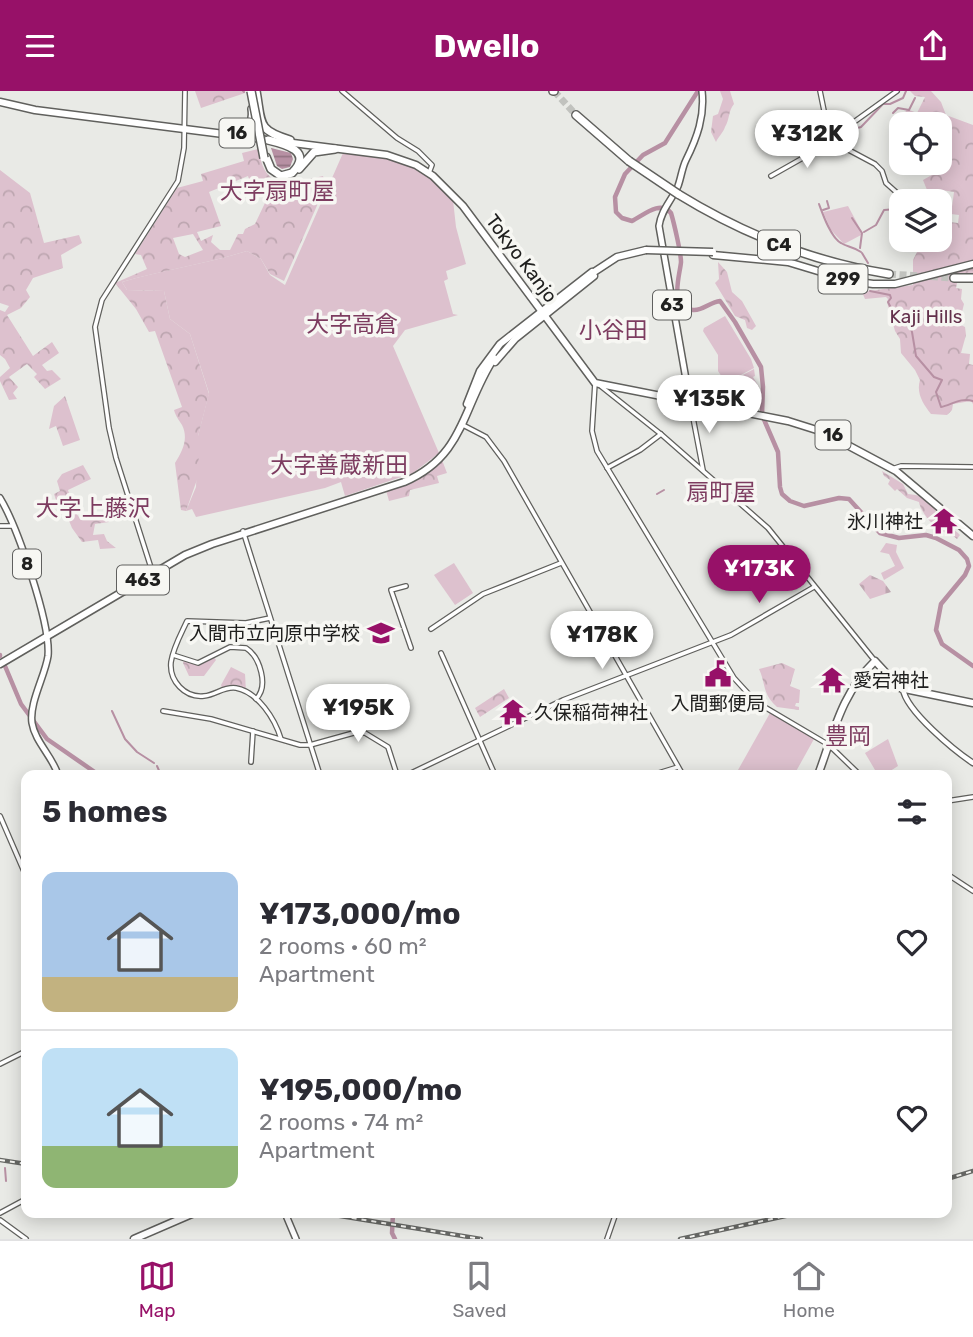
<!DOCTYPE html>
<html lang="en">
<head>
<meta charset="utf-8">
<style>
	body { margin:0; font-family:Rubik,"Noto Sans JP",sans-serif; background:#f7f7f7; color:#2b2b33; height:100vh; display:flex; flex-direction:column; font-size:26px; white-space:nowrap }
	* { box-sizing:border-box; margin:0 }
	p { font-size:23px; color:#7c7c81 }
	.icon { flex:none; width:38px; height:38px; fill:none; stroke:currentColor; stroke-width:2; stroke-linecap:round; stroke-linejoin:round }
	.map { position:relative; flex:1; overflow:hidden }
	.panel { position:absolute; left:21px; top:679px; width:931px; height:448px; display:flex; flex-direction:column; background:#fff; border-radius:14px; box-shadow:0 4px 18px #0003 }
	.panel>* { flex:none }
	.controls { position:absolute; left:889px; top:21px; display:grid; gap:14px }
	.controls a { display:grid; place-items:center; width:63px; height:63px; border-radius:14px; background:#fff; box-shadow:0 4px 18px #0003; font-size:35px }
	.price { position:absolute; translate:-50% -60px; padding:0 16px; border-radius:24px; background:#fff; color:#222; font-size:23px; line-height:46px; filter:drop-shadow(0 2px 4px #0008) }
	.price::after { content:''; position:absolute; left:50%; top:42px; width:21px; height:16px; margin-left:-10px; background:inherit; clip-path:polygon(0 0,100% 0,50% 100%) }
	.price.current { background:#971168; color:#fff }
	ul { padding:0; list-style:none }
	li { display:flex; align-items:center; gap:21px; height:175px; padding:0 21px }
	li+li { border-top:2px solid #e1e1e2 }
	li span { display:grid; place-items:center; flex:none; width:196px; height:140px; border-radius:14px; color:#555 }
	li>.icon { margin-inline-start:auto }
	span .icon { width:84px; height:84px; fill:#fffc; stroke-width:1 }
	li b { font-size:30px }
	h2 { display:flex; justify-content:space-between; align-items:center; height:84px; padding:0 21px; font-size:30px }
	header { display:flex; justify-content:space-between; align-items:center; height:91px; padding:0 21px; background:#971168; color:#fff; font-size:32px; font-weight:700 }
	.dock { display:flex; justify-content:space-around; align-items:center; height:98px; border-top:2px solid #e1e1e2; background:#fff; font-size:19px; color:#7c7c81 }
	.dock a { display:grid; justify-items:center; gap:4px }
	.dock .current { color:#971168 }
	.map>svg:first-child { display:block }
	.grass { fill:#ddc1ce }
	.forest { fill:url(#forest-crowns); fill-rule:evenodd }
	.cemetery { fill:url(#cemetery-stones) }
	.water { fill:url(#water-rules) }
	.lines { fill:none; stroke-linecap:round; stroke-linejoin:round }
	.stream { stroke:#b790a3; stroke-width:2 }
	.river { stroke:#b790a3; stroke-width:4.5 }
	.motorway-tunnel { stroke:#c1c2be; stroke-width:7; stroke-dasharray:7 3.5; stroke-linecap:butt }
	.tertiary-casing { stroke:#60605d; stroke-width:6 }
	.secondary-casing { stroke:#60605d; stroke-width:7 }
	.primary-casing { stroke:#60605d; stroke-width:8 }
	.trunk-casing { stroke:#60605d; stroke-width:9 }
	.motorway-casing { stroke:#60605d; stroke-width:10 }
	.tertiary { stroke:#fff; stroke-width:3.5 }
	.secondary { stroke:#fff; stroke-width:4.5 }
	.primary { stroke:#fff; stroke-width:5 }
	.trunk { stroke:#fff; stroke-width:6 }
	.motorway { stroke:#fff; stroke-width:7 }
	.rail-casing { stroke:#676865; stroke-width:4.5 }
	.rail { stroke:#f7f7f3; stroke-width:2; stroke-dasharray:5; stroke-linecap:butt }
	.trunk-bridge-casing { stroke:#60605d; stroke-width:9; stroke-linecap:butt }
	.motorway-bridge-casing { stroke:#60605d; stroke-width:10; stroke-linecap:butt }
	.trunk-bridge { stroke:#fff; stroke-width:6 }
	.motorway-bridge { stroke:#fff; stroke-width:7 }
	.labels { text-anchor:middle; stroke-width:7; stroke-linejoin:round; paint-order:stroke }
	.shield { fill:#f7f7f3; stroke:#60605f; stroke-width:2 }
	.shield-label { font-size:18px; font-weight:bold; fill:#20201f }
	.street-label { font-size:19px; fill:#20201f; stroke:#f7f7f3 }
	.park-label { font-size:19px; fill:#63304b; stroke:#f7f7f3 }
	.poi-label { font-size:19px; fill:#20201f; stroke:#f7f7f3; text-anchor:end }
	.quarter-label { font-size:23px; fill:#7d3c60; stroke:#f7f7f3 }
</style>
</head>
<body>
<header><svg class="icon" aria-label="menu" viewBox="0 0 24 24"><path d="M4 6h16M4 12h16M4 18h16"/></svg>Dwello<svg class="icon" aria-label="share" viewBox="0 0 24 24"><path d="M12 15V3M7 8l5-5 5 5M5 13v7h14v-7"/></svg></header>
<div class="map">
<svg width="973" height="1148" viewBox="0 0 973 1148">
	<defs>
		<pattern id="forest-crowns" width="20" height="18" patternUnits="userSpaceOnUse" patternTransform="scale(1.75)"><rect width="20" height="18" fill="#ddc1ce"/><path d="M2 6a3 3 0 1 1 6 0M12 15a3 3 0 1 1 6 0" fill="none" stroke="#bda6b0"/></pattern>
		<pattern id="cemetery-stones" width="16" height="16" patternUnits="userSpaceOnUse" patternTransform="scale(1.75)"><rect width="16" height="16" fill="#ddc1ce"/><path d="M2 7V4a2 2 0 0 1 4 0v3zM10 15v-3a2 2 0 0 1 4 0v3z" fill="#bda6b0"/></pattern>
		<pattern id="water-rules" width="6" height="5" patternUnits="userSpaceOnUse" patternTransform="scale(1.75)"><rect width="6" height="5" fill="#b790a3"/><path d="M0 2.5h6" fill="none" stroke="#947584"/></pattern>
	</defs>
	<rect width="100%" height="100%" fill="#e9eae6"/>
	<g class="grass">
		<path d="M343,62L389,67L406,72L429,84L453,109L456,136L466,173L446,180L448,188L444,190L453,223L458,224L405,239L393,255L439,362L413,382L345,405L341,391L325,397L196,426L192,418L186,420L196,396L198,345L209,302L190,243L170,228L164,200L127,199L122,191C163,179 205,173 247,160L261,168L270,184L285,194Z"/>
		<polygon points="848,115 863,143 844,153 831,139 823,121"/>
		<polygon points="725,225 751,268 754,277 726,292 718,280 718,264 703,240 704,237"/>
		<polygon points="886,452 897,454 896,461 904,477 884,489 881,482 895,475 889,463 880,461"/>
		<polygon points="454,472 473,502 455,514 434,484"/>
		<polygon points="770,622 814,648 794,684 748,684 738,679"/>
		<polygon points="888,648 898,675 884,684 878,684 865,662"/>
	</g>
	<g class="forest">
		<polygon points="195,0 244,0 245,2 201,17"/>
		<path d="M720,0H730L734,13C728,20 730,28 725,36C723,42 718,46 716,51L711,41L713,25L718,23L723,8Z"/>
		<path d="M910,0H931L941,11L946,24L973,34V192H957L956,197L962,198L961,208L964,213L959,233L965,236L966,244L961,262L970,263L969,273L973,274V313L971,310L953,313L952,319L947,324L931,323C923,313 916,302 920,289L915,279L901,262L900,248L895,240L887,211L888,208L886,206L865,208L862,201L913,194V169L923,149H940V130L958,132L959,124L951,123L954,101L942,99L930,107L922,108L920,105L929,104L923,89L939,80L936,72H940V33H920L915,27L911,33H902L900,31L907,18L917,22L925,6L915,5Z"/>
		<path d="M258,58C262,73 263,84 279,91L280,95L323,85L326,94L284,190L270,183L261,168L247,160C205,173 164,179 122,191L127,199L164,200L170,228L190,243L209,303L198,345L199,383L186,420L181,419L175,372C182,361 189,348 182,334C179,329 176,326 174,319L182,316L155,240L149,241L136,218L115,192L147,178L141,164L135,163L177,97L203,90L201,83L244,70L242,62ZM248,85L253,100L273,95L255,133L245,138L243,143H238L230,159H220L211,151L213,144L201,150L197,141L221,135L209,101ZM193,143L203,159L185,166L179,163L173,147Z"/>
		<polygon points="0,79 30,102 44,152 79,144 82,152 61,164 63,177 33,187 26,199 30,206 21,217 7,224 33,265 52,251 59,262 42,274 47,280 52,279 61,288 45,298 34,286 37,283 27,273 9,286 18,296 13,302 17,308 9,309 0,290 0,286 10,277 5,268 0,264 0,219 5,221 9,215 0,212"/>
		<polygon points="718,171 727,181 732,201 742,210 756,235 752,239 747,237 745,229 735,225 715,192 719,188"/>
		<polygon points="754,278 755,285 753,286 759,296 754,308 744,313 742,310 745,306 744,300 741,299 737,287"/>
		<polygon points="65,305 80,349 63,355 56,335 49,338 54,315"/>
		<polygon points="442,369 447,382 437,385 439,392 410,399 409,405 389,410 386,399 418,387"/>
		<polygon points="83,374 91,388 68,399 73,416 81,419 76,422 81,429 90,423 93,427 107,428 109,431 95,433 93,444 104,443 107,450 116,457 100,458 98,449 82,451 72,437 63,415 58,415 54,403 60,400 57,390 62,383"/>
		<path d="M882,380L903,393L908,403C918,404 927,405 934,416C937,421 936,427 942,432C948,437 954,437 960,444L957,448L951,443C938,442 921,423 919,411L907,407L897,398L895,400L888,393L890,389L884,385Z"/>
		<polygon points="214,566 216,569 204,585 189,585 183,572 184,569 198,572"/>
		<path d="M782,572L795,578L790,595L800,599L799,612H796L795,615L799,616V619L777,616C762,603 766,593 759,578Z"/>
		<polygon points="231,576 245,583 246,600 222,597 221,594"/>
		<polygon points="504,598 509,607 480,626 475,617"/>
	</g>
	<polygon class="cemetery" points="870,484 883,490 891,501 870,508 859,493"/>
	<polygon class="water" points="271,57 291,62 293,68 290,76 282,78 277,75"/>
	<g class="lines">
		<g class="stream">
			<polyline points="243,0 244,1"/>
			<polyline points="893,22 898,17 909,19 915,7"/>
			<polyline points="844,41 861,36 883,13 890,13 903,7 906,0"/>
			<path d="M819,113C823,124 831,147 841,152C847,156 852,155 861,161"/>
			<polyline points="823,119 829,117 827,110"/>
			<polyline points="852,127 862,142 860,157"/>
			<polyline points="864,141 876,134 884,119 897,118"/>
			<polyline points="862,162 868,172"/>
			<path d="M870,200L890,204L891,207L888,211L892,219L904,220L912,241L916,265L934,286L942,289L936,301L941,316C951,314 961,306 973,310"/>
			<polyline points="657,403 664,399"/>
			<polyline points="112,620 125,648 137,661 154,672"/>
			<polyline points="157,675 161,684"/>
			<polyline points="5,1077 6,1090"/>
		</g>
		<g class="river">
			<path d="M698,0L665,52L643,64L625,83L615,106L616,121L622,127L632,130C644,124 660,109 671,122C674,132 681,162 681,171C680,184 668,217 693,219C703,220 710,211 720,210L735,231L761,276L763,296L762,324L778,361L780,396L782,403L790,410L804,415L839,407L849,408L880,442L899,447L926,444L936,447L959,459L967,468L969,475L965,484L941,513L936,539L942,553L973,575"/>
			<polyline points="0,564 0,565"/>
			<polyline points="5,575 21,613 47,648 99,684"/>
			<polyline points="393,1122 392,1142 395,1148"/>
		</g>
		<g class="motorway-tunnel">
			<polyline points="554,0 576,24"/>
			<polyline points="889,183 954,187"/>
		</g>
		<g class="tertiary-casing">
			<g id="tertiary">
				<polyline points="342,0 397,47 418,60 432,74 429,82"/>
				<polyline points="820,0 830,49 875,73 882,80 886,92 906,110"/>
				<polyline points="771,85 831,51 847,36 897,0"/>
				<polyline points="595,292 592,340 597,360 734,587 756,611 829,654 860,684"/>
				<polyline points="598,293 662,344 768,437 875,570"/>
				<polyline points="690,311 703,379"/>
				<polyline points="461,333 486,346 504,370 683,684"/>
				<polyline points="607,377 640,359 661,343"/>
				<polyline points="892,378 901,375 973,376"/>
				<polyline points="0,435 12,435"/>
				<polyline points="243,440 320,684"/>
				<polyline points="153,483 116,367 109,337 95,236 102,209 178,90 184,57 185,0"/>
				<polyline points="406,495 391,499 411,557"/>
				<path d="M270,527L246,532L187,530C181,543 173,557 171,571C169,590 185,607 204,605C216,604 224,595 236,597C258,601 275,628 281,648"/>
				<polyline points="431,538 483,503 561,472"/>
				<polyline points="441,562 495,684"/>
				<path d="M173,564L198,572L230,556L246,557C260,566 269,595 256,608"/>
				<polyline points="163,620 211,628 300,654 310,654 357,641 365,642 388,656 397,684"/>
				<polyline points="251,671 253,640"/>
				<polyline points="407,684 563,609 731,544 814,496"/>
				<polyline points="652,684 678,676"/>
				<polyline points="947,710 973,706"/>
				<polyline points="0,725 26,785"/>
				<polyline points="947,783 973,800"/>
				<polyline points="0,973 26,960"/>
				<polyline points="0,1122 26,1108"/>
				<polyline points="0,1129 26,1148"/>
				<polyline points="607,1148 616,1122"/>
			</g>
		</g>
		<g class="secondary-casing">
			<path id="secondary" d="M903,598C906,620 955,660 973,672"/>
		</g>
		<g class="primary-casing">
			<g id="primary">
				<path d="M690,311L659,135C661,119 672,109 678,95C681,87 682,77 686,69C697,47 705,25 702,0"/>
				<path d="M0,407C17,435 51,533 48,565C45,585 29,612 32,632C35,651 53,666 58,684"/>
				<polyline points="285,1122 296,1148"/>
			</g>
		</g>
		<g class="trunk-casing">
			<g id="trunk">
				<polyline points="0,11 35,19 263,48"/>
				<polyline points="285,51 387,64 416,74 433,85 463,115 595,292 788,330 823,341 896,380 973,445"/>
				<polyline points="713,164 788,171 851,190 873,193 895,193 973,173"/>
				<polyline points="591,183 617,166 646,159"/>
				<polyline points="495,271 515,248 594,185"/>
				<polyline points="467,313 480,280 500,253 592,181"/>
				<path d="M0,573L185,464L212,453L404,391C465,365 462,316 494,267"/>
				<path d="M818,684C834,641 841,603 875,570L900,597L973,612"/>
				<polyline points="134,1148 194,1122"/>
			</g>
		</g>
		<g class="motorway-casing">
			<g id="motorway">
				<path d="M256,0C262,32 256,39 290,49"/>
				<polyline points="553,0 554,0"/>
				<polyline points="576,24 629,70"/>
				<path d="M236,42C249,37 254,32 252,18"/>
				<path d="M266,66L271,78L281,85L292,82C314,60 285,53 268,49"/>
				<polyline points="299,78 314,61 335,58"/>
				<path d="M678,103C743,143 813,171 889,183"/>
				<polyline points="954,187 973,187"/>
			</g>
		</g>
		<use href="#tertiary" class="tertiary"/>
		<use href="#secondary" class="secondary"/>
		<use href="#primary" class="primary"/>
		<use href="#trunk" class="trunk"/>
		<use href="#motorway" class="motorway"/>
		<g class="rail-casing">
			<g id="rail">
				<polyline points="0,1069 26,1073"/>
				<polyline points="947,1088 973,1080"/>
				<polyline points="322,1122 481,1148"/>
				<polyline points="680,1148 799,1122"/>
			</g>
		</g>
		<use href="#rail" class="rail"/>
		<g class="trunk-bridge-casing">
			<polyline id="trunk-bridge" points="646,159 713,161"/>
		</g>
		<g class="motorway-bridge-casing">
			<g id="motorway-bridge">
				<polyline points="251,0 264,67"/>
				<polyline points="629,70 678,103"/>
			</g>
		</g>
		<use href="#trunk-bridge" class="trunk-bridge"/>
		<use href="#motorway-bridge" class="motorway-bridge"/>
	</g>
	<defs>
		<g id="temple-bare" transform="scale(2.1)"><path d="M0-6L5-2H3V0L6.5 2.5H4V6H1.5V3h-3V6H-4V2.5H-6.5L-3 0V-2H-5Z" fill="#971168" stroke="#f7f7f3" stroke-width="2.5" paint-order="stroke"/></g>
		<g id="school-bare" transform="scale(2.1)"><path d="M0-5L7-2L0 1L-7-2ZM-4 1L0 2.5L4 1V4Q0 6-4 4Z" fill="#971168" stroke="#f7f7f3" stroke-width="2.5" paint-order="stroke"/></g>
		<g id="civic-bare" transform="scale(2.1)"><path d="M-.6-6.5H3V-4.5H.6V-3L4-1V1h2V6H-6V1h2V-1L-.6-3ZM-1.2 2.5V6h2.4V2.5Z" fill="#971168" stroke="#f7f7f3" stroke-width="2.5" paint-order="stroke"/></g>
	</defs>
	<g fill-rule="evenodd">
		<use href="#temple-bare" x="944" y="430"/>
		<use href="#school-bare" x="381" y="542"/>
		<use href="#civic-bare" x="718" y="583"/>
		<use href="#temple-bare" x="832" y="589"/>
		<use href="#temple-bare" x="513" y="621"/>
	</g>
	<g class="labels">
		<g class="shield">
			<rect x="219.5" y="27.5" width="35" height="29" rx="5"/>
			<rect x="758" y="139.5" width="42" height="29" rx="5"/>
			<rect x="818.5" y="173.5" width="49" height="29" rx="5"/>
			<rect x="653" y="199.5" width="38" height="29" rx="5"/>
			<rect x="815.5" y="329.5" width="35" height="29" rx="5"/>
			<rect x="13" y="458.5" width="28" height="29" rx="5"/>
			<rect x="117" y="474.5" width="52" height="29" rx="5"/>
		</g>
		<g class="shield-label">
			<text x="237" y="48">16</text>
			<text x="779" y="160">C4</text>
			<text x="843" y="194">299</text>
			<text x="672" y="220">63</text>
			<text x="833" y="350">16</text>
			<text x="27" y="479">8</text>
			<text x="143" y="495">463</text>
		</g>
		<g class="street-label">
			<text transform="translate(522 167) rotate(53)" y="7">Tokyo Kanjo</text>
		</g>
		<g class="park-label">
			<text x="926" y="232">Kaji Hills</text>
		</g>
		<g class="poi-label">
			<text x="923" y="437">氷川神社</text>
			<text x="360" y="549">入間市立向原中学校</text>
			<text x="853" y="596" text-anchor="start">愛宕神社</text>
			<text x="718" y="619" text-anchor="middle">入間郵便局</text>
			<text x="534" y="628" text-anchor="start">久保稲荷神社</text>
		</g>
		<g class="quarter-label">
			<text x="277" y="108">大字扇町屋</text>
			<text x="352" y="241">大字高倉</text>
			<text x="613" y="247">小谷田</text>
			<text x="339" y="382">大字善蔵新田</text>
			<text x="721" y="409">扇町屋</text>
			<text x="93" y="425">大字上藤沢</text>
			<text x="848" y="653">豊岡</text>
		</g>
	</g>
</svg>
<div class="controls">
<a><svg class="icon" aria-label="locate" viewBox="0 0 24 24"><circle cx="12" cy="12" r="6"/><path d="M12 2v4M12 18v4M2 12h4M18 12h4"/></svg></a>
<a><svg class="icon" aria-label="layers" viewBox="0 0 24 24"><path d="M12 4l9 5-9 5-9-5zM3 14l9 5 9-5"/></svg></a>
</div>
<b class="price" style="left:807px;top:79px">¥312K</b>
<b class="price" style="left:709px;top:344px">¥135K</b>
<b class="price current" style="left:759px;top:514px">¥173K</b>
<b class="price" style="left:602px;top:580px">¥178K</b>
<b class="price" style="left:358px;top:653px">¥195K</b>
<section class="panel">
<h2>5 homes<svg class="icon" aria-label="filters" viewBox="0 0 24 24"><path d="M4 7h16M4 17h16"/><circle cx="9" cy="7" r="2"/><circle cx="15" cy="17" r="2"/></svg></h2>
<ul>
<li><span style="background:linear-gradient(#a9c7e8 75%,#c2b280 0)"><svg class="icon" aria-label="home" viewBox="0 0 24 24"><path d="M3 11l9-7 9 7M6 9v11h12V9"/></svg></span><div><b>¥173,000/mo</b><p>2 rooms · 60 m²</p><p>Apartment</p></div><svg class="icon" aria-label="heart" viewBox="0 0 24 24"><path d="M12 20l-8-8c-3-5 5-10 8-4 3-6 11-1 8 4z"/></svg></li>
<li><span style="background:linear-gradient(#bfe0f5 70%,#8fb573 0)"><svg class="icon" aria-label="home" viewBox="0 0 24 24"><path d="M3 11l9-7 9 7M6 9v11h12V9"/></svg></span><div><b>¥195,000/mo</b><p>2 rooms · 74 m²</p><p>Apartment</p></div><svg class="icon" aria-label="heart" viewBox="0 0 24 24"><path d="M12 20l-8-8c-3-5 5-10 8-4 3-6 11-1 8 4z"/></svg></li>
</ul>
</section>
</div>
<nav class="dock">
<a class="current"><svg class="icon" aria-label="map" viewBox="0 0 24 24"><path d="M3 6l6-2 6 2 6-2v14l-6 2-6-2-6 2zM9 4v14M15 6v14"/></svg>Map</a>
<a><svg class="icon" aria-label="saved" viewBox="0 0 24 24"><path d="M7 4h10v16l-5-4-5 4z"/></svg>Saved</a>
<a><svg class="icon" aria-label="home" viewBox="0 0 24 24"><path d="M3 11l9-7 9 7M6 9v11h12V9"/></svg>Home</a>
</nav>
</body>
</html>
